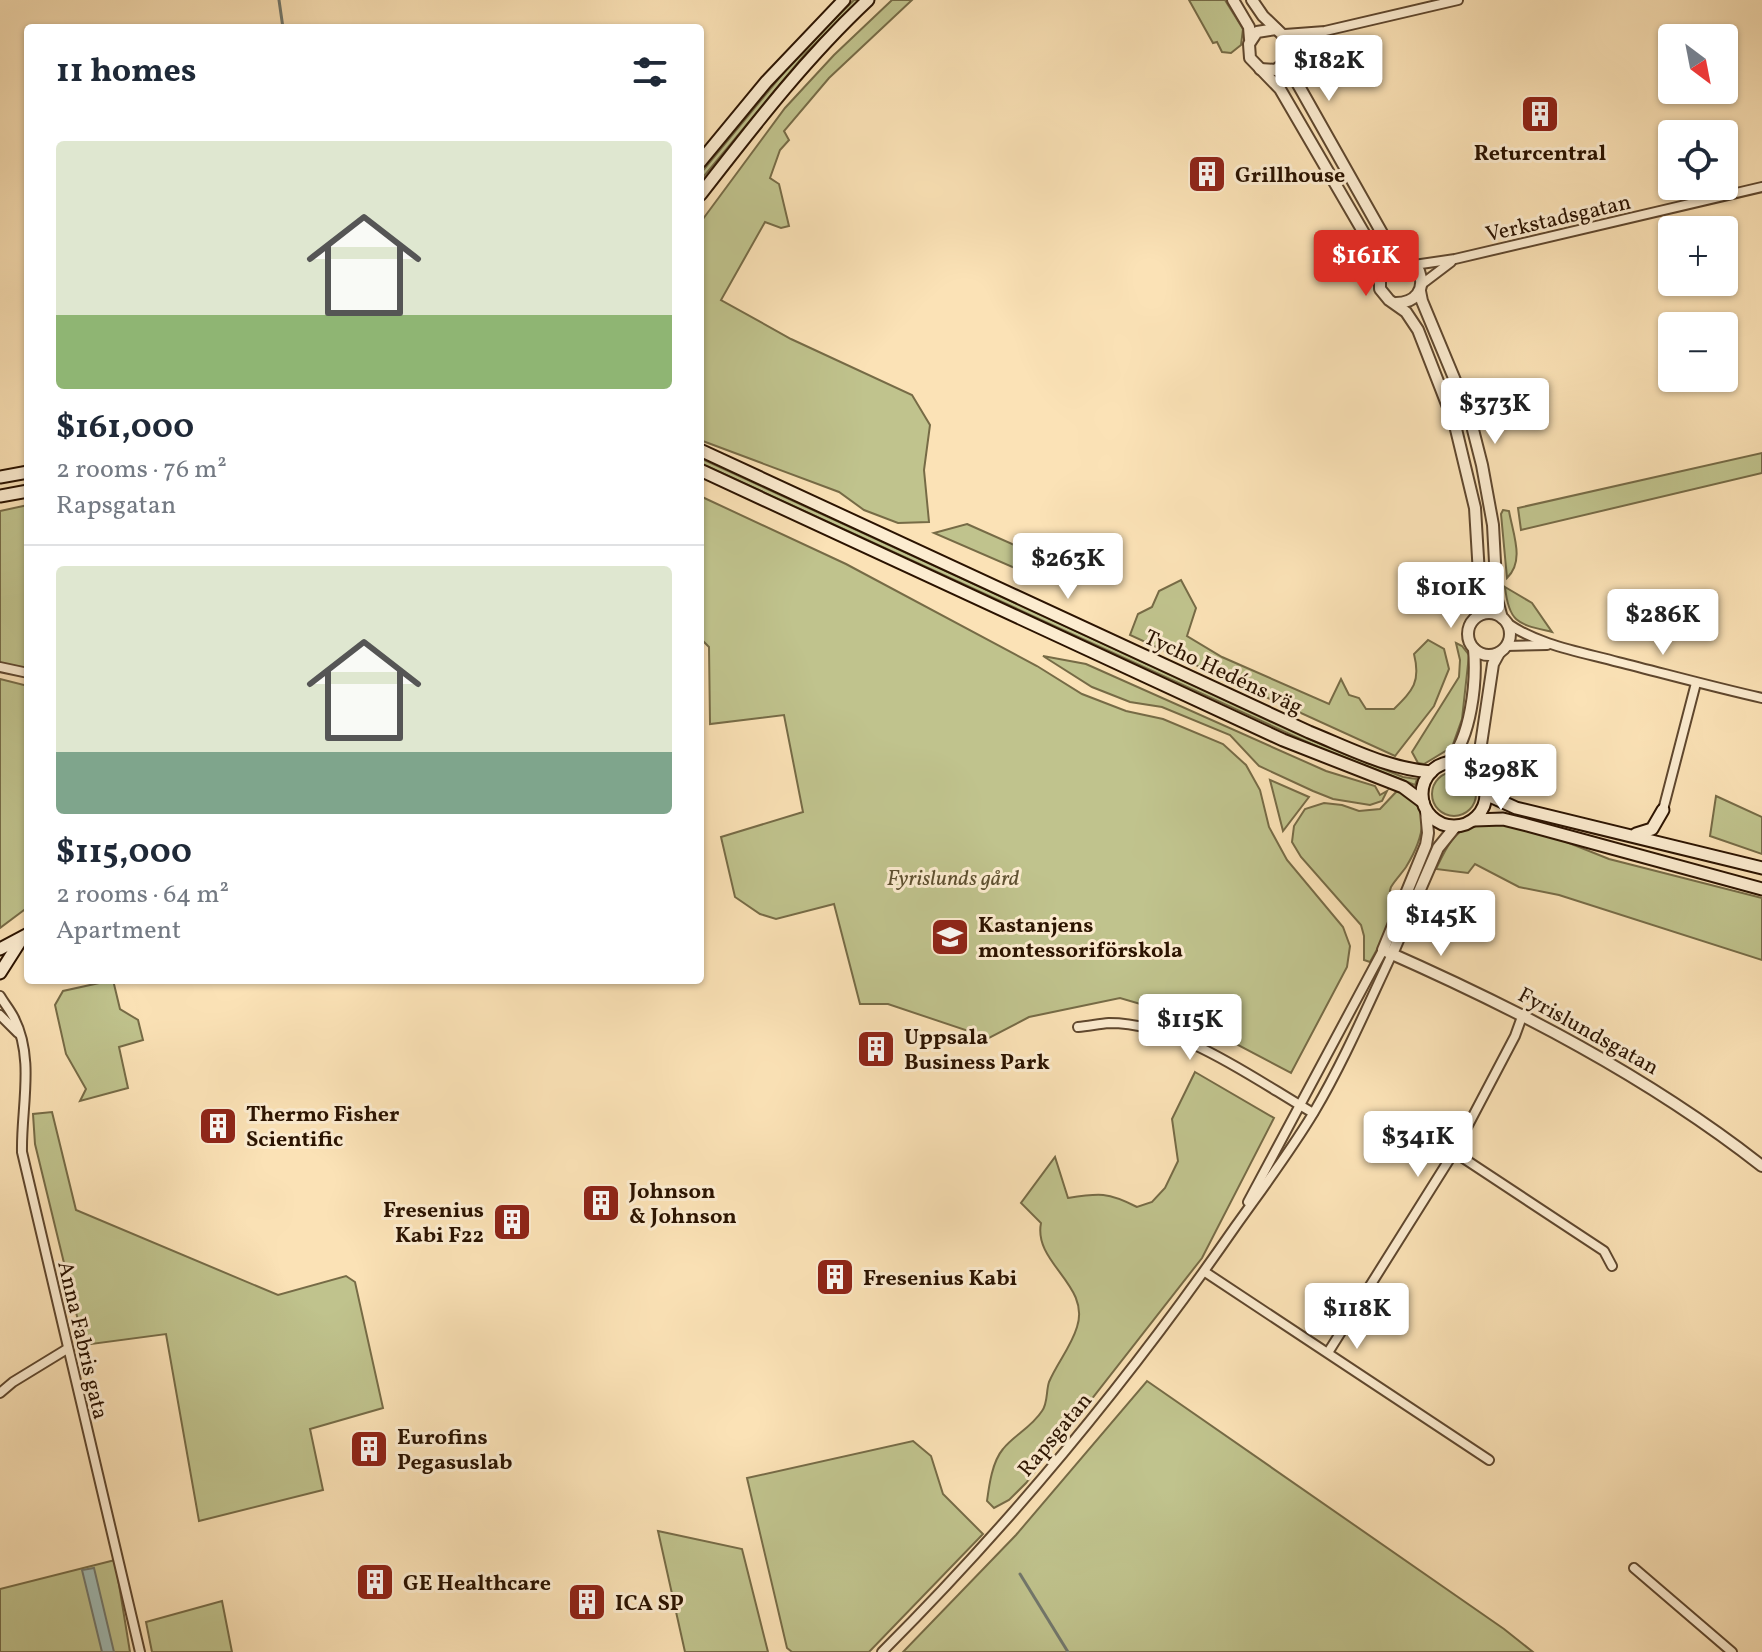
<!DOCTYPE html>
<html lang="en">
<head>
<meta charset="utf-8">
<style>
	body { margin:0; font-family:Vollkorn,serif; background:#f2f2f3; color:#1f2937; height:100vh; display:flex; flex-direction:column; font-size:30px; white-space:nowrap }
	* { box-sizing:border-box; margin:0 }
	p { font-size:26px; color:#747a83 }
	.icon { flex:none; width:44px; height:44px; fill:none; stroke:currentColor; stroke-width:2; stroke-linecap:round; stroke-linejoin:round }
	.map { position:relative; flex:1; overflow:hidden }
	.side { position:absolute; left:24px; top:24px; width:680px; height:960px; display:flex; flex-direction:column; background:#fff; border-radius:8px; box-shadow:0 2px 6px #0004 }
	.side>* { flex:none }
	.needle { width:52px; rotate:148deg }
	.tools { position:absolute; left:1658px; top:24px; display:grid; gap:16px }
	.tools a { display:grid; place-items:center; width:80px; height:80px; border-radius:8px; background:#fff; box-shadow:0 2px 6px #0004; font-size:40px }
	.price { position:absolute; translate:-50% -68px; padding:0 18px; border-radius:8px; background:#fff; color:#222; font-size:26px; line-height:52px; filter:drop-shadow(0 2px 4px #0008) }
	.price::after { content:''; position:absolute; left:50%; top:48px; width:24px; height:18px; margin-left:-12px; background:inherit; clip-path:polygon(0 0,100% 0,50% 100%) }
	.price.active { background:#d93025; color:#fff }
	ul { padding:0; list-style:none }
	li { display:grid; align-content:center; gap:16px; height:424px; padding:0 32px }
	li+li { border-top:2px solid #e0e1e3 }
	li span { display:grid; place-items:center; height:248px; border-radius:8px; color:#555 }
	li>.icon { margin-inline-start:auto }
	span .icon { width:144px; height:144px; fill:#fffc; stroke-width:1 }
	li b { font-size:34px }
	h2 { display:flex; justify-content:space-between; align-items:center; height:96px; padding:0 32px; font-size:34px }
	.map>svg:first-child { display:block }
	.green { fill:#c0c38d; stroke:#766b46; stroke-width:2 }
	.water { fill:#a1bcb6; stroke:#72786d; stroke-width:2 }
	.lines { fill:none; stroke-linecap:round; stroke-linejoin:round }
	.stream { stroke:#72786d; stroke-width:3 }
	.minor-casing { stroke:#5f472e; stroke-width:12 }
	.tertiary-casing { stroke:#5f472e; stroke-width:14 }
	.secondary-casing { stroke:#2b1300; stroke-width:15 }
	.minor { stroke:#fcecd0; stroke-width:8 }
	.tertiary { stroke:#fcecd0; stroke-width:10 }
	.secondary { stroke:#fcecd0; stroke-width:11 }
	.labels { text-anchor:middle; stroke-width:6; stroke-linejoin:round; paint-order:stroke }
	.poi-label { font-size:22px; font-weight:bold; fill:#2b1300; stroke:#fcecd0; text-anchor:start }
	.street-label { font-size:22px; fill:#2b1300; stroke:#fcecd0 }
	.park-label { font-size:22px; font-style:italic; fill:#5f5131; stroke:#fcecd0 }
</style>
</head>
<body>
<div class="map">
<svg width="1762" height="1652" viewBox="0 0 1762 1652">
	<rect width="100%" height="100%" fill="#fbe2b6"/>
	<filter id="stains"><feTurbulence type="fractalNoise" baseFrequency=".0025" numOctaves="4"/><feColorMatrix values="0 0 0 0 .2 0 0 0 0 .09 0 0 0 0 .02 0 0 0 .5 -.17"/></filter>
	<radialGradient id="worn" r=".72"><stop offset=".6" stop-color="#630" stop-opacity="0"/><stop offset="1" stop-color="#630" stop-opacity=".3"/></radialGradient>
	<g class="green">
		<polygon points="854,0 860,0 806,53 700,181 700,174 804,48"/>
		<polygon points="892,0 912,0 829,78 784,131 789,140 780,150 770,178 779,184 789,226 781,228 765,222 721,300 791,339 912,395 930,425 924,470 929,522 898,523 864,510 839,492 700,440 700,223 785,108 834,55"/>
		<polygon points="1189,0 1225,0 1243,29 1241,45 1231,53 1222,52 1217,42 1213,43"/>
		<polygon points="1762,453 1762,473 1521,530 1518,508"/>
		<polygon points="700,458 1323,745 1403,777 1417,779 1415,785 1320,748 700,463"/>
		<polygon points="700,496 846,564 1037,666 1082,694 1126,711 1163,719 1223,744 1246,765 1260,790 1269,827 1287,860 1343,927 1350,946 1347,967 1291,1073 1185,1017 1120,998 1029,1017 989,1038 888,1004 860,1004 834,904 776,919 760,914 735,897 721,837 803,812 784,715 710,724 709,647 700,638"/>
		<polygon points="28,505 28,674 0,663 0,511"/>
		<path d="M1503,510L1509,511C1513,534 1525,561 1507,578L1501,514Z"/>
		<polygon points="967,524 1021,548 1045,581 934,533"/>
		<path d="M1181,580L1196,608L1187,636L1222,657L1329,704L1341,679L1349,695L1359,698L1366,709H1394C1413,690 1421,682 1414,654L1428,640L1444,649L1449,669L1434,706L1395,756L1130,635L1138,614L1152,607L1159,591Z"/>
		<path d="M1505,587L1532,603L1552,632C1519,624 1509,624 1505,587Z"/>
		<polygon points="1456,643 1462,646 1469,655 1462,719 1452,747 1424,764 1418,763 1412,752 1459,677 1460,660"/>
		<polygon points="1043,656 1086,664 1326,771 1375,786 1380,795 1387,791 1382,801 1370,805 1333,799 1313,791 1259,766 1230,735 1162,707 1130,702 1092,687"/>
		<polygon points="0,679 28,686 28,907 0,928"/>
		<circle cx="1454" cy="794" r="22"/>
		<polygon points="1270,780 1309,797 1283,831"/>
		<path d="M1397,791C1436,802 1422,841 1406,867C1402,873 1395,880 1391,887C1387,896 1392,908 1391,917C1388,932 1377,949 1370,962L1364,960V936L1361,925L1301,857L1292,842L1294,826L1305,809L1324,803L1342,805L1359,811L1380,809Z"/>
		<polygon points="1716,796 1762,817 1762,854 1710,836"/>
		<path d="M1502,822L1539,831L1609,859L1762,898V960L1559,895L1519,887L1475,864L1468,873L1436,869C1454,831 1460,824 1502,822Z"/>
		<polygon points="113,980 120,1009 138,1020 143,1040 119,1047 128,1088 80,1101 86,1089 66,1054 55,1005 63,991"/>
		<path d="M1195,1072L1274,1118L1202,1258L1026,1483L1009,1500L994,1508L987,1501C989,1486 992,1462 1003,1449C1014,1435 1031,1428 1042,1411C1048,1403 1046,1391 1049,1382C1057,1363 1071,1347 1077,1327C1091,1285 1033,1263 1041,1223L1021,1203L1055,1157L1068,1198C1099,1193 1108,1192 1137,1207L1152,1202L1165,1188L1178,1161L1172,1119Z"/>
		<polygon points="52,1112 76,1210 278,1295 346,1276 355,1282 383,1408 310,1429 323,1490 199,1521 166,1334 84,1345 35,1144 33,1114"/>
		<polygon points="1147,1381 1504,1629 1533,1652 903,1652 1016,1535"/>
		<polygon points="913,1441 931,1456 943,1494 983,1534 869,1652 792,1652 787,1648 747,1478"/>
		<polygon points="658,1531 742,1549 768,1652 685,1652"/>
		<polygon points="115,1560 130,1652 0,1652 0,1589"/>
		<polygon points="222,1601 232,1652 152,1652 146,1622"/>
	</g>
	<polygon class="water" points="94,1568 114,1652 102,1652 82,1570"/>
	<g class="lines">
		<g class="stream">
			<polyline points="279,0 283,28"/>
			<polyline points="1020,1574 1068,1652"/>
		</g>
		<g class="minor-casing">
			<g id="minor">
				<polyline points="1285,34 1325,31 1458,0"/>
				<polyline points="1291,52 1318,36"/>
				<polyline points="1414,265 1455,259 1762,187"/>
				<polyline points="1422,284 1451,262"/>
				<path d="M1507,623C1538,645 1581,652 1618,662C1666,674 1713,687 1762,698"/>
				<polyline points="1506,646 1547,645"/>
				<polyline points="0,667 28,673"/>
				<polyline points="1663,810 1696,683"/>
				<path d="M0,996C4,1003 10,1010 14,1018C35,1059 21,1108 22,1152L140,1652"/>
				<polyline points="0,1015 18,1033"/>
				<path d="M1078,1027C1088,1026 1099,1024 1109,1023C1180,1023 1254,1079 1313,1113"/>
				<polyline points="1454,1152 1604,1251 1612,1266"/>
				<polyline points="1248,1202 1383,950"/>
				<polyline points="1205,1272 1489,1460"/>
				<polyline points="1329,1351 1454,1152 1515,1036 1523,1014"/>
				<polyline points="0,1393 13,1382 67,1349"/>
				<polyline points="1634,1568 1732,1652"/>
				<path d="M882,1652C1013,1521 1129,1380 1235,1227C1262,1189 1290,1152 1314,1112C1344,1061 1367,1007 1392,954"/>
			</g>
		</g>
		<g class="tertiary-casing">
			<g id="tertiary">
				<polyline points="1233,0 1249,27 1250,39"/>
				<polyline points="1252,0 1263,16 1289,41 1291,72 1387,242 1405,261"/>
				<polyline points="1276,29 1257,32 1249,44 1250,58 1280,89 1375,252 1381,273"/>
				<polyline points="1260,69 1276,70 1289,58"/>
				<polyline points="1420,291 1422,301 1469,414 1482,465 1493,525 1497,600 1502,618"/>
				<path d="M1396,303C1415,303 1426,290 1419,271L1405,261L1390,264L1380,276V289L1389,300L1406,312L1418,330L1455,425L1475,508L1481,608L1477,616"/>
				<circle cx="1489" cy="634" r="21"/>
				<path d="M1448,763C1471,739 1477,682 1474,649"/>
				<polyline points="1477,771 1493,664 1499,653"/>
				<path d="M1426,811L1428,833L1426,845L1383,950C1517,1009 1647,1076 1762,1166"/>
				<polyline points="1392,954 1438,848 1455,827"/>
			</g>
		</g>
		<g class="secondary-casing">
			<g id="secondary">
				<polyline points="700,162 766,82 844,0"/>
				<path d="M700,195C753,127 805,59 868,0"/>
				<path d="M700,450L1309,732C1351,749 1386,768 1431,772"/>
				<polyline points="700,470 1283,740 1403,787 1423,802"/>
				<polyline points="0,477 28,472"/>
				<polyline points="0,496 28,491"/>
				<circle cx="1454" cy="794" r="32"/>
				<polyline points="1486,789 1492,797 1516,808 1762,868"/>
				<polyline points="1474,820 1503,819 1527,825 1762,889"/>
				<polyline points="1636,834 1652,829 1663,810"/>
				<polyline points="0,949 28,934"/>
				<polyline points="0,973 21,940"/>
			</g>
		</g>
		<use href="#minor" class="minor"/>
		<use href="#tertiary" class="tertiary"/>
		<use href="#secondary" class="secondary"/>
	</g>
	<defs>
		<g id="building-square" transform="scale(2)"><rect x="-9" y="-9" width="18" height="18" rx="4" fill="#8f2418" stroke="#fcecd0"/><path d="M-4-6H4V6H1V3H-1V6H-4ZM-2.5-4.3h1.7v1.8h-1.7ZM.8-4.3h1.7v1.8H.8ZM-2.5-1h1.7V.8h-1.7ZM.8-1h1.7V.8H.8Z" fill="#fff"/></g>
		<g id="school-square" transform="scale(2)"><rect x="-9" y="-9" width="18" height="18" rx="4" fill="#8f2418" stroke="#fcecd0"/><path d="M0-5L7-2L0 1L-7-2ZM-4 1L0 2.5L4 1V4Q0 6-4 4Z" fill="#fff"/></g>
	</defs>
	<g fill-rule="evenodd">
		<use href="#building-square" x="1540" y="114"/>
		<use href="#building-square" x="1207" y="174"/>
		<use href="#school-square" x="950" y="937"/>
		<use href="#building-square" x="876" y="1049"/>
		<use href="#building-square" x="218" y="1126"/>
		<use href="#building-square" x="601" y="1203"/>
		<use href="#building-square" x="512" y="1222"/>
		<use href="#building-square" x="835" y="1277"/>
		<use href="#building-square" x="369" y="1449"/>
		<use href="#building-square" x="375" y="1582"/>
		<use href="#building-square" x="587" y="1602"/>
	</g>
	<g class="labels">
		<g class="poi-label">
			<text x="1540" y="160" text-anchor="middle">Returcentral</text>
			<text x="1235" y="182">Grillhouse</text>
			<text x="978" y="932">Kastanjens<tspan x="978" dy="25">montessoriförskola</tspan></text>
			<text x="904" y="1044">Uppsala<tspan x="904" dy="25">Business Park</tspan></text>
			<text x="246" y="1121">Thermo Fisher<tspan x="246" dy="25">Scientific</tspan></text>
			<text x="629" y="1198">Johnson<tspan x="629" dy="25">&amp; Johnson</tspan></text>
			<text x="484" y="1217" text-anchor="end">Fresenius<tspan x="484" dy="25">Kabi F22</tspan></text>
			<text x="863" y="1285">Fresenius Kabi</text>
			<text x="397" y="1444">Eurofins<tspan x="397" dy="25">Pegasuslab</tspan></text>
			<text x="403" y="1590">GE Healthcare</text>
			<text x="615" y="1610">ICA SP</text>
		</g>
		<g class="street-label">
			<text transform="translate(1558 217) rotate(-13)" y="8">Verkstadsgatan</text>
			<text transform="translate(1224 671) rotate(25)" y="8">Tycho Hedéns väg</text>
			<text transform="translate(1589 1030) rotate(29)" y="8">Fyrislundsgatan</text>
			<text transform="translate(84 1340) rotate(77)" y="8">Anna Fabris gata</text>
			<text transform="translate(1054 1434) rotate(-50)" y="8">Rapsgatan</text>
		</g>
		<g class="park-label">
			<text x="953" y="885">Fyrislunds gård</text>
		</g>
	</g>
	<rect width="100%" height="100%" filter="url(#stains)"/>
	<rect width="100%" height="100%" fill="url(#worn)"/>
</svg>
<div class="tools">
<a><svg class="needle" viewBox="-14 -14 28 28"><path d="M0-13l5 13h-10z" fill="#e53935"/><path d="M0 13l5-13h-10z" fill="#747a83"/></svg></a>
<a><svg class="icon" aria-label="locate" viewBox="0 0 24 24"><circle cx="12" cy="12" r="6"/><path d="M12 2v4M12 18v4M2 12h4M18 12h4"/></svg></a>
<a>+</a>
<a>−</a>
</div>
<b class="price" style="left:1329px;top:103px">$182K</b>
<b class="price active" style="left:1366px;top:298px">$161K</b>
<b class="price" style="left:1495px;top:446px">$373K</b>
<b class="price" style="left:1068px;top:601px">$263K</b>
<b class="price" style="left:1451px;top:630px">$101K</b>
<b class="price" style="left:1663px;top:657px">$286K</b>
<b class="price" style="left:1501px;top:812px">$298K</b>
<b class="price" style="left:1441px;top:958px">$145K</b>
<b class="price" style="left:1190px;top:1062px">$115K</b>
<b class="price" style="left:1418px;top:1179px">$341K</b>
<b class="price" style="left:1357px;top:1351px">$118K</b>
<section class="side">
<h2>11 homes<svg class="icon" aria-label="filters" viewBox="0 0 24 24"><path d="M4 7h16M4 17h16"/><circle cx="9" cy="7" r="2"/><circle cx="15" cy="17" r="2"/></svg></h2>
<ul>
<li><span style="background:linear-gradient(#dfe7d0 70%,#8fb573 0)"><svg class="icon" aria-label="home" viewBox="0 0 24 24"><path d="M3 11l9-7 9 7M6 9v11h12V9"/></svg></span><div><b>$161,000</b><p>2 rooms · 76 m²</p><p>Rapsgatan</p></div></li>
<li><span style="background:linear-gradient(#dfe7d0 75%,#7fa58c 0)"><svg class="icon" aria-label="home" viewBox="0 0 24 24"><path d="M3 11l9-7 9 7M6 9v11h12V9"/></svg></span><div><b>$115,000</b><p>2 rooms · 64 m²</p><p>Apartment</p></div></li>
</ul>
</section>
</div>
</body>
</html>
